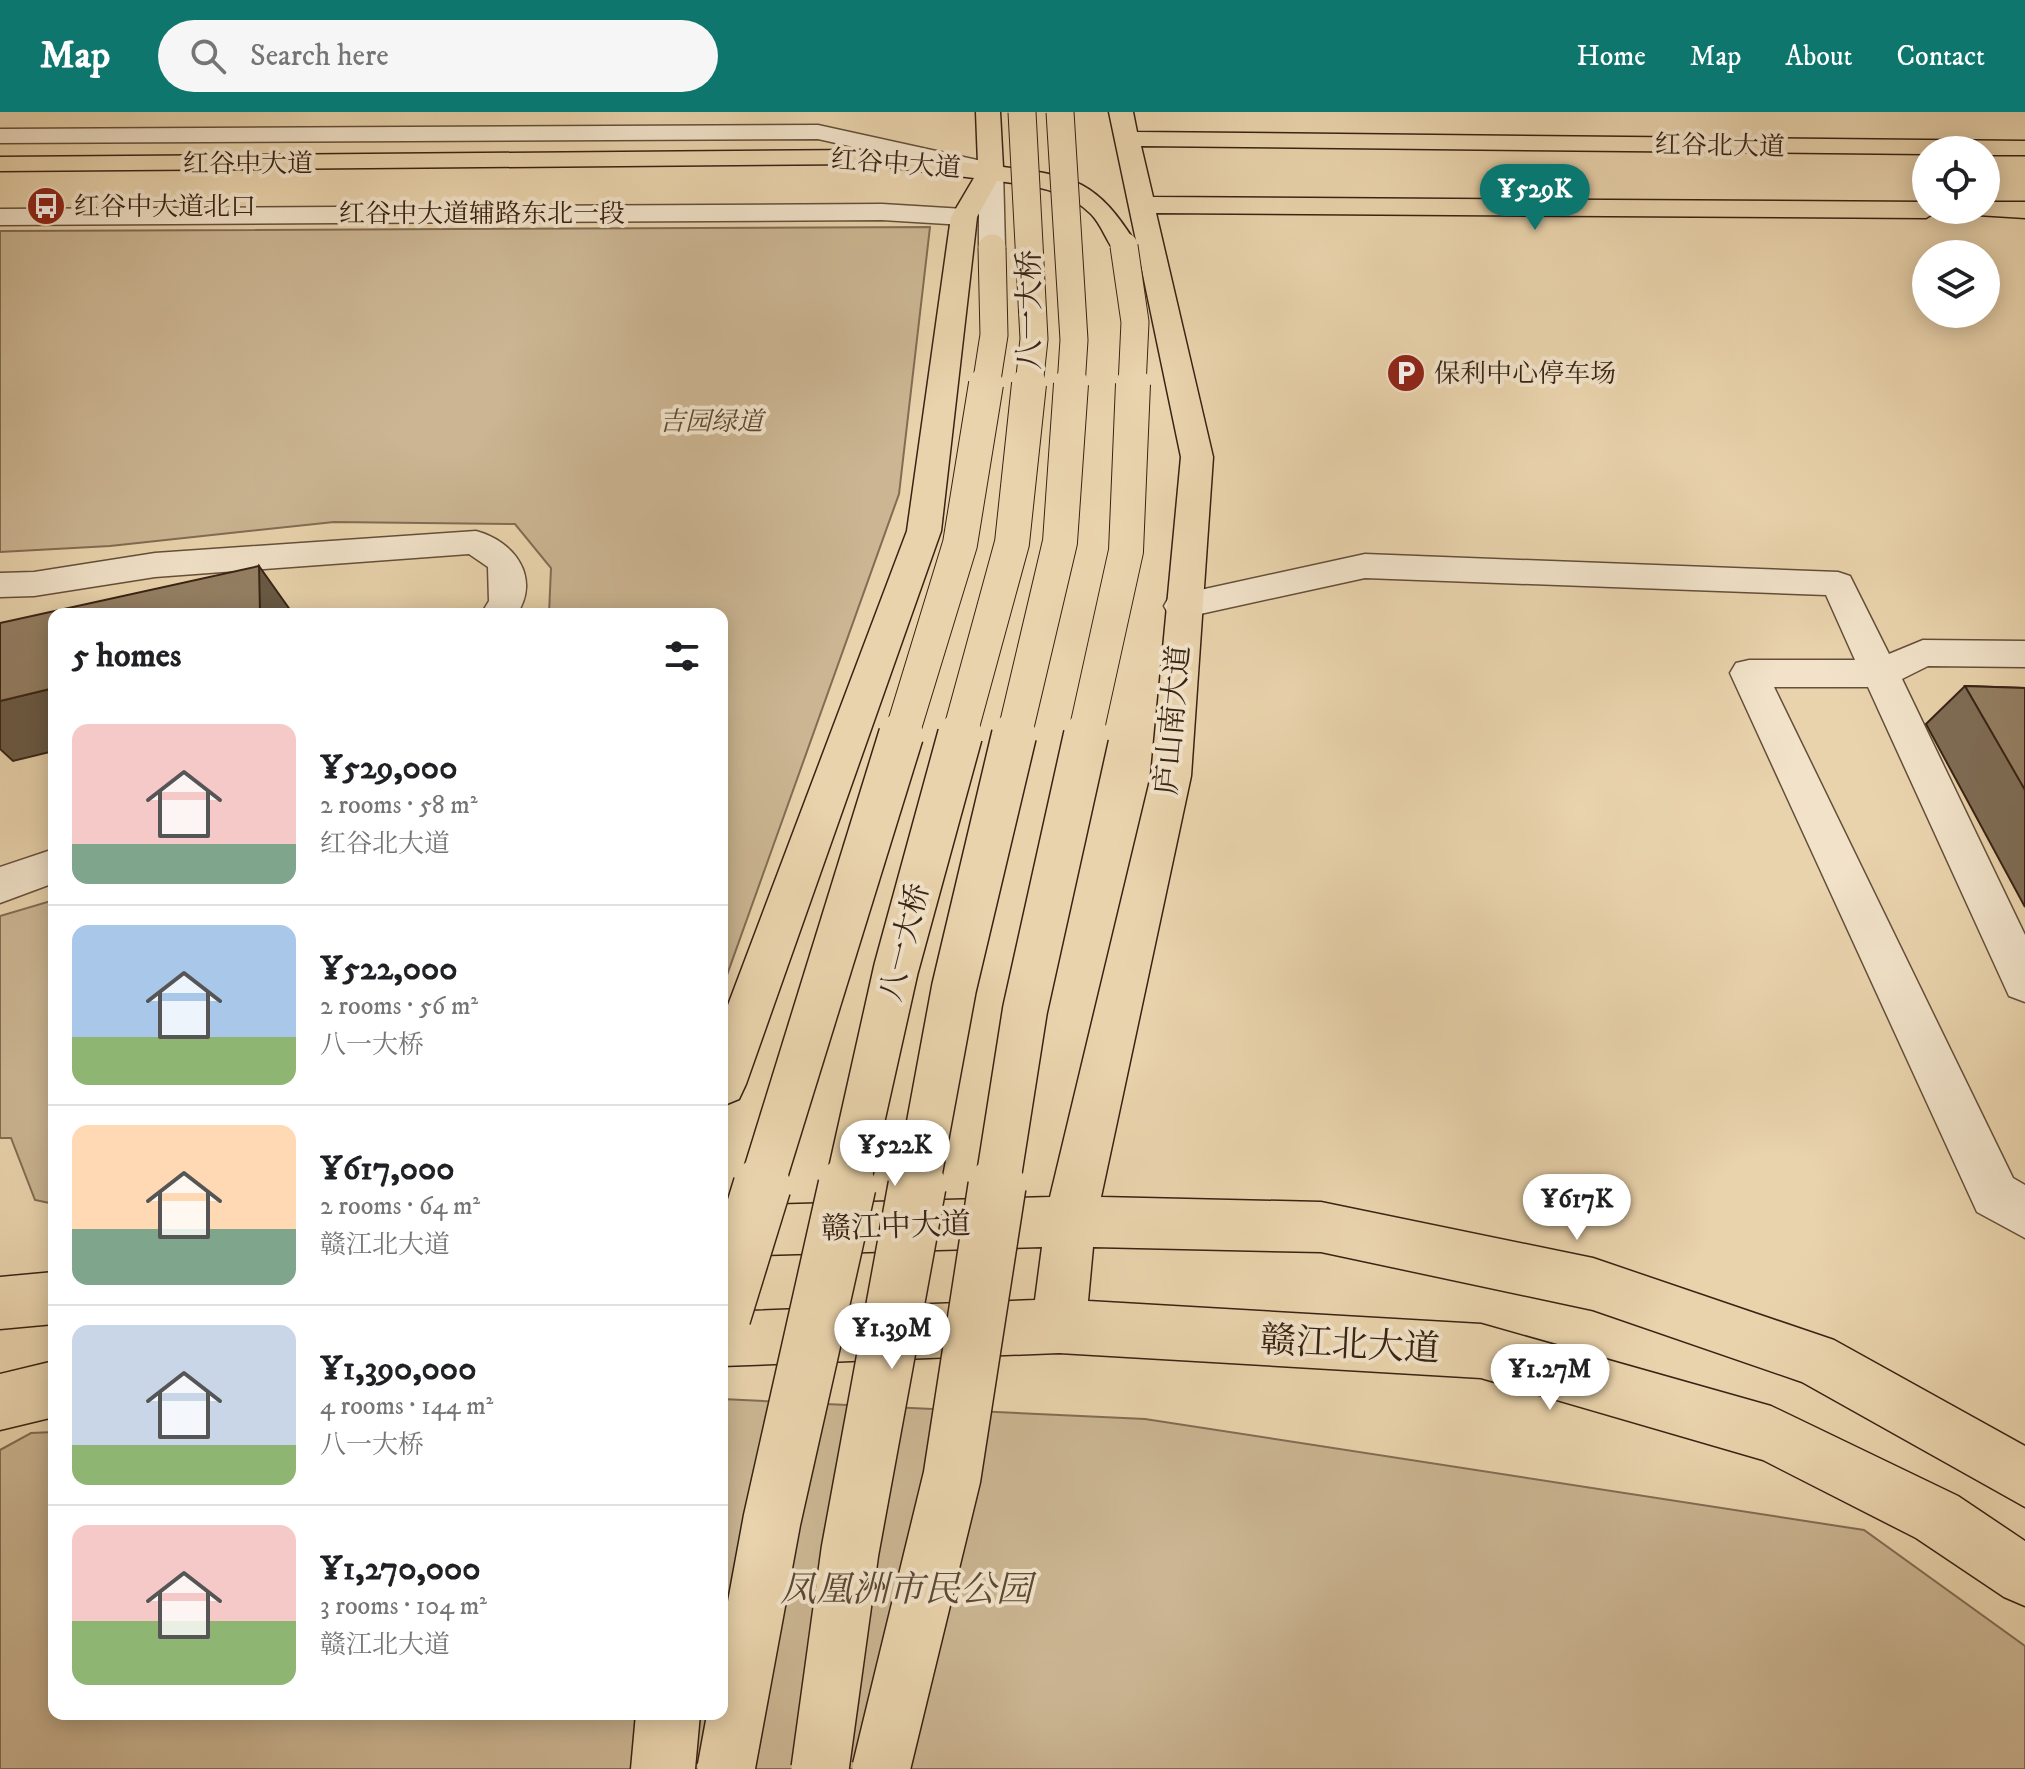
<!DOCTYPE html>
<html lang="en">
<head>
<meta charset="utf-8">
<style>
	body { margin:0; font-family:"IM FELL DW Pica","Noto Serif SC",serif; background:#f6f6f6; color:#202124; height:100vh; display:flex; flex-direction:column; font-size:30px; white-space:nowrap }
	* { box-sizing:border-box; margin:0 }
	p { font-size:26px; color:#757577 }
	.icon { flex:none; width:44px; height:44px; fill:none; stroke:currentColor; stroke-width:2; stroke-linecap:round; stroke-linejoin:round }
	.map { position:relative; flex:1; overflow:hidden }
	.sheet { position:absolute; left:48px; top:496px; width:680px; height:1112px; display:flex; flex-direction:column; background:#fff; border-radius:16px; box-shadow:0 4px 20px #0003 }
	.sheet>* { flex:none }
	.controls { position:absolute; left:1912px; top:24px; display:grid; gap:16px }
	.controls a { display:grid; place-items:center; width:88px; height:88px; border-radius:50%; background:#fff; box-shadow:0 4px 20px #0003; font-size:40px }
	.price { position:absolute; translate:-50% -68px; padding:0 18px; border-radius:28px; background:#fff; color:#222; font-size:26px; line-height:52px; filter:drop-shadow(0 2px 4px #0008) }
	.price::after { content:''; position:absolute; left:50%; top:48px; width:24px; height:18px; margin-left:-12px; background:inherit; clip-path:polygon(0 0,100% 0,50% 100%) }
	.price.selected { background:#0f766e; color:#fff }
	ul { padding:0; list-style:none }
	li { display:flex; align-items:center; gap:24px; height:200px; padding:0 24px }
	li+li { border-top:2px solid #e0e0e0 }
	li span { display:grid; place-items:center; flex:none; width:224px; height:160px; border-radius:16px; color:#555 }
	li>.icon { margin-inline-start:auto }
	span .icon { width:96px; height:96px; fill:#fffc; stroke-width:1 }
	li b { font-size:34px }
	h2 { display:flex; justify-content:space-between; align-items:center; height:96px; padding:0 24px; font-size:34px }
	header { display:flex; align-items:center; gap:48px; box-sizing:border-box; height:112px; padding:0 40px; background:#0f766e; color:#fff }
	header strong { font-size:38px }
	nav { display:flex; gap:44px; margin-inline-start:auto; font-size:28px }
	.search { width:560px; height:72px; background:#f6f6f6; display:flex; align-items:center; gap:20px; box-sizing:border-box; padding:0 28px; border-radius:44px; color:#757577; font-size:30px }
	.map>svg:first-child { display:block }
	.green { fill:#cbb592; stroke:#826c53; stroke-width:2 }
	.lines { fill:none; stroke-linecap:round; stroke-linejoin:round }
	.minor-casing { stroke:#644f3a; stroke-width:3 }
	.major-casing { stroke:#382314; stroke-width:3 }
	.minor { fill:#f1e2c9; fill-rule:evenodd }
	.major { fill:#e9d3ac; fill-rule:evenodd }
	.major-bridge-far3-casing { stroke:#382314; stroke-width:29; stroke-linecap:butt }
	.major-bridge-far2-casing { stroke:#382314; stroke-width:36; stroke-linecap:butt }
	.major-bridge-far1-casing { stroke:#382314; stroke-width:47; stroke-linecap:butt }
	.major-bridge-casing { stroke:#382314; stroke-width:60; stroke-linecap:butt }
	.highway-bridge-far3-casing { stroke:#382314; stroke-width:29; stroke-linecap:butt }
	.highway-bridge-far2-casing { stroke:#382314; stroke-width:36; stroke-linecap:butt }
	.highway-bridge-far1-casing { stroke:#382314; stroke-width:47; stroke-linecap:butt }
	.highway-bridge-casing { stroke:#382314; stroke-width:60; stroke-linecap:butt }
	.major-bridge-far3 { stroke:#e9d3ac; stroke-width:27 }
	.major-bridge-far2 { stroke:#e9d3ac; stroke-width:34 }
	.major-bridge-far1 { stroke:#e9d3ac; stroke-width:44 }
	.major-bridge { stroke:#e9d3ac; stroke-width:57 }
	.highway-bridge-far3 { stroke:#e9d3ac; stroke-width:27 }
	.highway-bridge-far2 { stroke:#e9d3ac; stroke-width:34 }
	.highway-bridge-far1 { stroke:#e9d3ac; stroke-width:44 }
	.highway-bridge { stroke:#e9d3ac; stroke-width:57 }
	.wall { fill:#7f6d55; stroke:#382314; stroke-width:2 }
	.shaded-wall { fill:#685945; stroke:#382314; stroke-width:2 }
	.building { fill:#947f63; stroke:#382314; stroke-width:2 }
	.labels { text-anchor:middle; stroke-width:8; stroke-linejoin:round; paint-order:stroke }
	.far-street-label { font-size:26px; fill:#382314; stroke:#f1e2c9 }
	.far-poi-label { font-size:26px; fill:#382314; stroke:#f1e2c9; text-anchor:start }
	.far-park-label { font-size:26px; font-style:italic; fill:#5d4834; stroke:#f1e2c9 }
	.street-label { font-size:30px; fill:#382314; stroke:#f1e2c9 }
	.near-street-label { font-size:36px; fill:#382314; stroke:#f1e2c9 }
	.near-park-label { font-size:36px; font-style:italic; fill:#5d4834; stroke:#f1e2c9 }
</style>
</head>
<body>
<header>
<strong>Map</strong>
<div class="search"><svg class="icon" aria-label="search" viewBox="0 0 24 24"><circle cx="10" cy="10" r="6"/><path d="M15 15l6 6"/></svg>Search here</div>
<nav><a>Home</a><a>Map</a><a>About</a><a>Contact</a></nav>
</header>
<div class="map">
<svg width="2025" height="1657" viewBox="0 0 2025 1657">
	<rect width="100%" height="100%" fill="#e9d3ac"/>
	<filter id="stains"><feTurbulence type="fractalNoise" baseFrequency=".0025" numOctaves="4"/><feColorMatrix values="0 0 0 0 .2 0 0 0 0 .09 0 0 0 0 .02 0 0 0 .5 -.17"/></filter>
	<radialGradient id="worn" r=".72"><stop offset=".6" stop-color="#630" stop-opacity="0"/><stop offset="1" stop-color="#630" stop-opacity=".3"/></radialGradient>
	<g class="green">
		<polygon points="930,115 899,382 722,877 722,502 549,502 551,456 515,412 334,410 110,434 0,440 0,119"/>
		<polygon points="54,788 54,1092 35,1088 11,1026 0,1026 0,804"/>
		<polygon points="722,1287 1145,1307 1864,1418 2025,1534 2025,1657 0,1657 0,1338 31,1321 54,1320 54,1602 722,1602"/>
	</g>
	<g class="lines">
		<g class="minor-casing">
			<g id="minor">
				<polygon points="818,13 1000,53 1003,58 1005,136 1001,142 983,142 979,136 979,63 818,27 0,31 0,17"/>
				<polygon points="882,92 964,97 977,105 964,113 882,108 0,113 0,97"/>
				<path d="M476,419C514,429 541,465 517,502H481L489,489L488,455L469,442L155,465L34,484L0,485V461L34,460L155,441Z"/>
				<polygon points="1365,442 1838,460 1850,464 1889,542 1923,528 2025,529 2025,555 1928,554 1902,567 2025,823 2025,890 2009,884 1868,575 1774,575 2013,1066 2025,1073 2025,1126 1977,1100 1730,561 1736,551 1749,548 1855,548 1826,483 1365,466 1182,506 1169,503 1164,494 1169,485 1182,482"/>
				<polygon points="54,737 54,771 0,791 0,755"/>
			</g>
		</g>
		<g class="major-casing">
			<g id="major">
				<path d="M976,0H1000L1003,55C1076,64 1097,69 1137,133L1109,0H1133L1137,20L2025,29V43H1986V38H1926V42L1141,34L1153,85L1926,90V98H1939L1926,106L1156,101L1213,345L1191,664L1101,1085L1321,1090L1593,1146L1834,1228L2025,1334V1395L1802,1270L1593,1198L1321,1140L1093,1135L1088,1189L1481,1212L1771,1294L1958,1384L2025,1429V1494L2004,1485L1916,1426L1763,1348L1481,1266L1059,1241L722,1254V1200L1035,1188L1042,1135L722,1144V1094L1050,1085L1151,664L1181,345L1137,134L1124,142L1115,140C1106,128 1101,112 1091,102C1066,77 1030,73 997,69L977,105L941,419L746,972L739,987L722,994V909L907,419L951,105L974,66L863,52L0,59V45L863,38L978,52Z"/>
				<polygon points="1986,90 2025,90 2025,106 1977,103 1973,98 1986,98"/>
				<polygon points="54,1160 54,1212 0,1217 0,1165"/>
				<polygon points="54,1249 54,1305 0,1318 0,1262"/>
				<polygon points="636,1602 700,1602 695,1657 631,1657"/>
			</g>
		</g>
		<use href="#minor" class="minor"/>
		<use href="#major" class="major"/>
		<g class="major-bridge-far3-casing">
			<g id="major-bridge-far3">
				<polyline points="1124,134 1135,210 1132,274"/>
				<polyline points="986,274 994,223 992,136"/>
			</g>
		</g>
		<g class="major-bridge-far2-casing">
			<g id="major-bridge-far2">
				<polyline points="901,625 960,432 986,272"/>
				<polyline points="1085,625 1126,439 1133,272"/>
			</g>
		</g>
		<g class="major-bridge-far1-casing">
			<g id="major-bridge-far1">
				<polyline points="761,1076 901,623"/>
				<polyline points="997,1076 1025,898 1086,623"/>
			</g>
		</g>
		<g class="major-bridge-casing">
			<g id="major-bridge">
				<polyline points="722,1204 762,1074"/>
				<polyline points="881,1657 952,1365 997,1074"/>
			</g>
		</g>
		<g class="highway-bridge-far3-casing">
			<g id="highway-bridge-far3">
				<polyline points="1022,0 1034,227 1029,274"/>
				<polyline points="1060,0 1074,228 1071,274"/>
			</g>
		</g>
		<g class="highway-bridge-far2-casing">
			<g id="highway-bridge-far2">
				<polyline points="959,625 1012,431 1029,272"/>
				<polyline points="1014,625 1060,430 1071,272"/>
			</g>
		</g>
		<g class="highway-bridge-far1-casing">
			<g id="highway-bridge-far1">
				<polyline points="847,1076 896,857 960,623"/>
				<polyline points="917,1076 954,876 1014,623"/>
			</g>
		</g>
		<g class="highway-bridge-casing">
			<g id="highway-bridge">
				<polyline points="726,1657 772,1408 847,1074"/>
				<polyline points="820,1657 850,1439 917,1074"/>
			</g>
		</g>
		<use href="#major-bridge-far3" class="major-bridge-far3"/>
		<use href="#major-bridge-far2" class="major-bridge-far2"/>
		<use href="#major-bridge-far1" class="major-bridge-far1"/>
		<use href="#major-bridge" class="major-bridge"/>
		<use href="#highway-bridge-far3" class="highway-bridge-far3"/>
		<use href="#highway-bridge-far2" class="highway-bridge-far2"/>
		<use href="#highway-bridge-far1" class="highway-bridge-far1"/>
		<use href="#highway-bridge" class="highway-bridge"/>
	</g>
	<polygon class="wall" points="1965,574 2025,576 2025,795 1926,612"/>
	<g class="shaded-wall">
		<polygon points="259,454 293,502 249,502"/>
		<polygon points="54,576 54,639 13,649 0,637 0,589"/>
	</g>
	<g class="building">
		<polygon points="259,454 260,500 249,502 54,502 54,576 0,589 0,511"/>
		<polygon points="1965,574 2025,576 2025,678"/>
	</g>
	<defs>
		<g id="bus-disc" transform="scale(2)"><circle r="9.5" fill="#8f2418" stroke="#f1e2c9"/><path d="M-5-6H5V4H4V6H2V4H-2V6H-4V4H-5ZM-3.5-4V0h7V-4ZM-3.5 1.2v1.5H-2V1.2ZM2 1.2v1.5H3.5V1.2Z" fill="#fff"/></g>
		<g id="parking-disc" transform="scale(2)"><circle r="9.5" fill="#8f2418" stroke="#f1e2c9"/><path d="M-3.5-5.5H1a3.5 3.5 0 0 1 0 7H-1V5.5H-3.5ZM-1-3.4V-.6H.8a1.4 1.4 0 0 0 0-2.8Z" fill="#fff"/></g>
	</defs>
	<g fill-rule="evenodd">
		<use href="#bus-disc" x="46" y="94"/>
		<use href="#parking-disc" x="1406" y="261"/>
	</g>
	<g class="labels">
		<g class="far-street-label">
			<text transform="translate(1720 33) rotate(1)" y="9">红谷北大道</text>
			<text x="248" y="60">红谷中大道</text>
			<text transform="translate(896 51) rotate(4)" y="9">红谷中大道</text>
			<text x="482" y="110">红谷中大道辅路东北一段</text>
		</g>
		<g class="far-poi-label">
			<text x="74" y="103">红谷中大道北口</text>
			<text x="1434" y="270">保利中心停车场</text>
		</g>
		<g class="far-park-label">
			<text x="711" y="318">吉园绿道</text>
		</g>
		<g class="street-label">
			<text transform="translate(1029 198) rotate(-90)" y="10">八一大桥</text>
			<text transform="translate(1172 608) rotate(-85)" y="10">庐山南大道</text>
			<text transform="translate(904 830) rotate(-76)" y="10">八一大桥</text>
			<text transform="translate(896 1114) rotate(-2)" y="10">赣江中大道</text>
		</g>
		<g class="near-street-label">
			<text transform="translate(1350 1231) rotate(3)" y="13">赣江北大道</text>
		</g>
		<g class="near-park-label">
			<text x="906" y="1489">凤凰洲市民公园</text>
		</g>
	</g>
	<rect width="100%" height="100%" filter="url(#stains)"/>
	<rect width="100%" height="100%" fill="url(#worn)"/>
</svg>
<div class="controls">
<a><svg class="icon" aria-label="locate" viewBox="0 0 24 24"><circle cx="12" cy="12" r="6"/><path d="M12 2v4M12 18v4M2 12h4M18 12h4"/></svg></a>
<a><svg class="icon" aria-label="layers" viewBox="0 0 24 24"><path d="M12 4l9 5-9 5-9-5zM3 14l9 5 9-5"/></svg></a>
</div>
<b class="price selected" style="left:1535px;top:120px">¥529K</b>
<b class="price" style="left:895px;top:1076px">¥522K</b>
<b class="price" style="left:1577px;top:1130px">¥617K</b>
<b class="price" style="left:892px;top:1259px">¥1.39M</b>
<b class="price" style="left:1550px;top:1300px">¥1.27M</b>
<section class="sheet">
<h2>5 homes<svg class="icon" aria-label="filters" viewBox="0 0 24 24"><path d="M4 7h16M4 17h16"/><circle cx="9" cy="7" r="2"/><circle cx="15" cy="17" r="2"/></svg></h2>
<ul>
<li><span style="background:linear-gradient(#f6c9c9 75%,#7fa58c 0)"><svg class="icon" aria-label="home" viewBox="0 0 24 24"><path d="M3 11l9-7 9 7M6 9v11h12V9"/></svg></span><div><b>¥529,000</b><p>2 rooms · 58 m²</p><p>红谷北大道</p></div></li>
<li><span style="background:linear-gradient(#a9c7e8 70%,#8fb573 0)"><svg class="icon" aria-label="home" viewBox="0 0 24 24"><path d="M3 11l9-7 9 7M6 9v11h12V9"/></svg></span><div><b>¥522,000</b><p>2 rooms · 56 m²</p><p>八一大桥</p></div></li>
<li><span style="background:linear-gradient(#ffd9b3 65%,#7fa58c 0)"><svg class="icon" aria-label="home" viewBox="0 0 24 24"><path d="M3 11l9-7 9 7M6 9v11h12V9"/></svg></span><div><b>¥617,000</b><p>2 rooms · 64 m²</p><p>赣江北大道</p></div></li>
<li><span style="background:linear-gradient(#c9d6e8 75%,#8fb573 0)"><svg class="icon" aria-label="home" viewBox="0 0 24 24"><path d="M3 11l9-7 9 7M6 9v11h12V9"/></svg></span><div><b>¥1,390,000</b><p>4 rooms · 144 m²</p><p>八一大桥</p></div></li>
<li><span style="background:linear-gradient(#f6c9c9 60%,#8fb573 0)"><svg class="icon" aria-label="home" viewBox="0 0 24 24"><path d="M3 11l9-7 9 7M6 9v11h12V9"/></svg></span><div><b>¥1,270,000</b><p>3 rooms · 104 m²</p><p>赣江北大道</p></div></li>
</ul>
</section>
</div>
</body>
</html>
